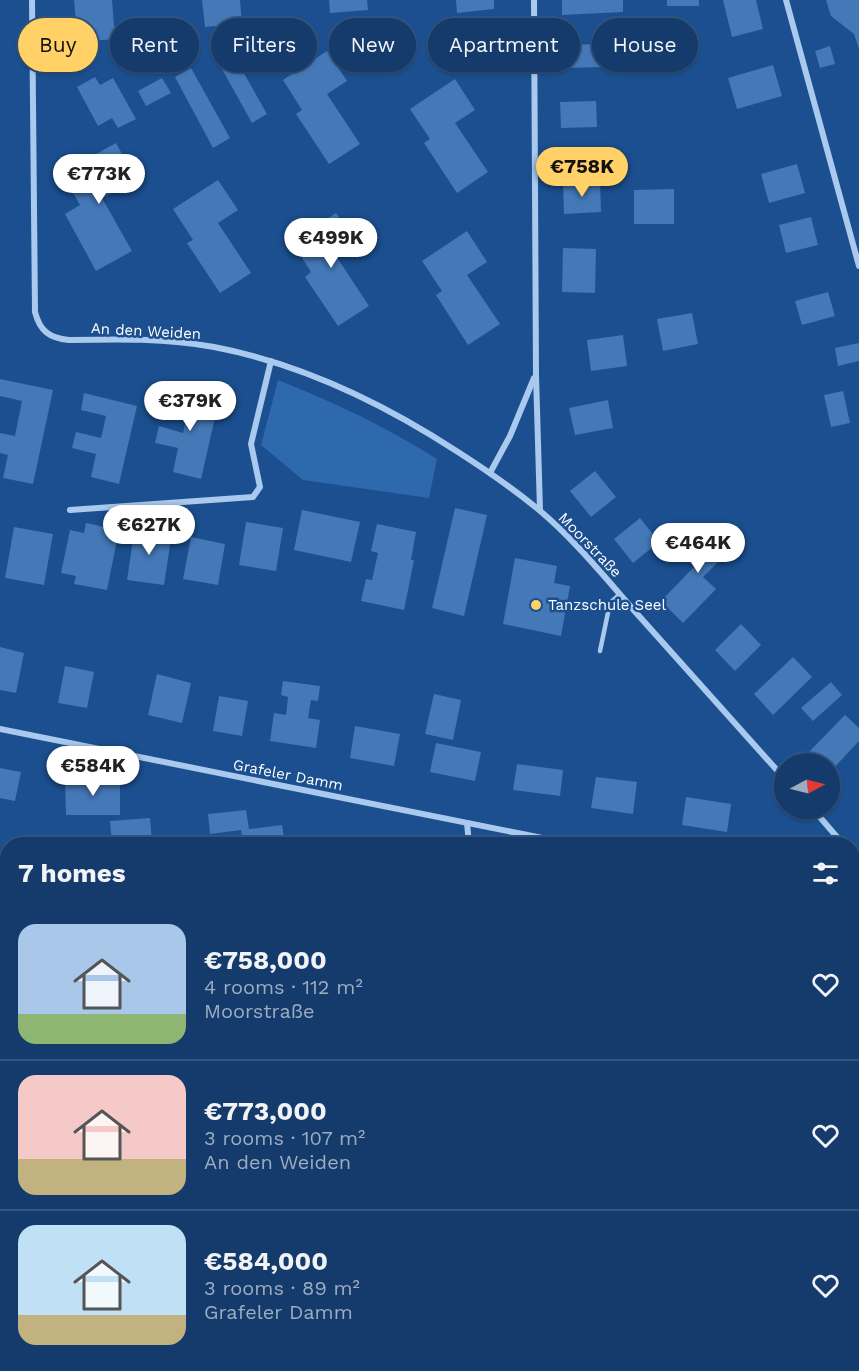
<!DOCTYPE html>
<html lang="en">
<head>
<meta charset="utf-8">
<style>
	body { margin:0; font-family:"Work Sans",sans-serif; background:#214673; color:#f1f3f6; height:100vh; display:flex; flex-direction:column; font-size:22px; white-space:nowrap }
	* { box-sizing:border-box; margin:0 }
	p { font-size:20px; color:#9dadc1 }
	.icon { flex:none; width:33px; height:33px; fill:none; stroke:currentColor; stroke-width:2; stroke-linecap:round; stroke-linejoin:round }
	.map { position:relative; flex:1; overflow:hidden }
	.side { position:absolute; left:0px; top:837px; width:860px; height:534px; display:flex; flex-direction:column; background:#143b6b; border-radius:24px 24px 0 0; box-shadow:0 2px 4px #0004,0 0 0 2px #33557e }
	.side>* { flex:none }
	.guide { position:absolute; left:18px; top:18px; width:824px; height:54px; display:flex; gap:12px }
	.needle { width:39px; rotate:83deg }
	.buttons { position:absolute; left:774px; top:753px; display:grid; gap:12px }
	.buttons a { display:grid; place-items:center; width:66px; height:66px; border-radius:50%; background:#143b6b; box-shadow:0 2px 4px #0004,0 0 0 2px #33557e; font-size:30px }
	.price { position:absolute; translate:-50% -51px; padding:0 14px; border-radius:21px; background:#fff; color:#222; font-size:20px; line-height:39px; filter:drop-shadow(0 2px 3px #0008) }
	.price::after { content:''; position:absolute; left:50%; top:36px; width:18px; height:14px; margin-left:-9px; background:inherit; clip-path:polygon(0 0,100% 0,50% 100%) }
	.price.selected { background:#ffd166; color:#111 }
	ul { padding:0; list-style:none }
	li { display:flex; align-items:center; gap:18px; height:150px; padding:0 18px }
	li+li { border-top:2px solid #33557e }
	li span { display:grid; place-items:center; flex:none; width:168px; height:120px; border-radius:18px; color:#555 }
	li>.icon { margin-inline-start:auto }
	span .icon { width:72px; height:72px; fill:#fffc; stroke-width:1 }
	li b { font-size:26px }
	h2 { display:flex; justify-content:space-between; align-items:center; height:72px; padding:0 18px; font-size:26px }
	.chip { padding:0 21px; border-radius:27px; background:#143b6b; box-shadow:0 2px 4px #0004,0 0 0 2px #33557e; font-size:21px; line-height:54px }
	.chip.selected { background:#ffd166; color:#111 }
	.map>svg:first-child { display:block }
	.green { fill:#2e69ad }
	.building { fill:#4478b7 }
	.lines { fill:none; stroke-linecap:round; stroke-linejoin:round }
	.service { stroke:#a9c9ee; stroke-width:4.5 }
	.minor { stroke:#a9c9ee; stroke-width:6 }
	.poi-dot { fill:#ffd166; stroke:#1b4f8f; stroke-width:2 }
	.labels { text-anchor:middle; stroke-width:5; stroke-linejoin:round; paint-order:stroke }
	.street-label { font-size:15px; fill:#fff; stroke:#1b4f8f }
	.poi-label { font-size:15px; fill:#fff; stroke:#1b4f8f; text-anchor:start }
</style>
</head>
<body>
<div class="map">
<svg width="859" height="1371" viewBox="0 0 859 1371">
	<rect width="100%" height="100%" fill="#1b4f8f"/>
	<path class="green" d="M278,380C334,402 386,427 437,459L429,498L303,480L261,445Z"/>
	<g class="building">
		<polygon points="74,0 112,0 115,39 78,42"/>
		<polygon points="202,0 240,0 242,24 205,27"/>
		<polygon points="329,0 367,0 368,10 330,13"/>
		<polygon points="456,0 494,0 494,9 457,13"/>
		<polygon points="562,0 623,0 623,12 562,15"/>
		<rect x="667" y="0" width="32" height="6"/>
		<polygon points="723,0 756,0 763,29 732,37"/>
		<polygon points="826,0 859,0 859,49 854,34 831,16"/>
		<polygon points="604,44 605,67 561,68 561,45"/>
		<polygon points="830,46 835,64 820,68 815,51"/>
		<polygon points="327,51 347,81 327,94 360,144 329,164 296,114 302,110 283,80"/>
		<polygon points="237,61 267,114 252,123 222,69"/>
		<polygon points="773,65 782,96 737,109 728,78"/>
		<polygon points="191,68 230,138 213,148 175,77"/>
		<polygon points="95,77 100,85 113,78 136,119 118,128 112,118 98,126 77,87"/>
		<polygon points="162,78 171,93 146,106 138,91"/>
		<polygon points="455,79 475,110 455,123 488,172 457,193 424,143 430,139 410,109"/>
		<polygon points="596,101 597,127 561,128 560,102"/>
		<polygon points="116,143 136,180 102,198 132,251 96,271 65,214 80,205 62,173"/>
		<polygon points="797,164 805,193 769,203 761,174"/>
		<polygon points="218,180 238,210 218,223 251,273 220,293 187,243 193,240 173,209"/>
		<polygon points="600,182 601,212 564,214 563,183"/>
		<polygon points="674,189 674,224 634,224 634,190"/>
		<polygon points="336,213 356,243 336,256 369,306 338,326 305,277 311,272 292,242"/>
		<polygon points="811,217 818,245 786,253 779,225"/>
		<polygon points="467,231 487,262 467,275 500,324 468,345 436,295 442,291 422,261"/>
		<polygon points="563,248 596,249 595,293 562,292"/>
		<polygon points="828,292 835,316 802,325 795,301"/>
		<polygon points="692,313 698,344 663,351 657,319"/>
		<polygon points="623,335 627,366 591,371 587,340"/>
		<polygon points="859,343 859,361 838,366 835,348"/>
		<polygon points="0,379 53,390 33,484 3,478 8,455 0,453 0,433 15,436 22,401 0,396"/>
		<polygon points="167,388 219,400 201,479 173,472 178,448 155,443 159,426 183,433 188,410 163,404"/>
		<polygon points="843,391 850,423 831,427 824,395"/>
		<polygon points="84,393 137,406 119,484 91,477 96,454 72,448 76,432 101,438 106,416 81,410"/>
		<polygon points="608,400 613,428 575,435 569,408"/>
		<polygon points="595,471 616,497 591,517 570,491"/>
		<polygon points="455,508 487,515 464,616 432,608"/>
		<polygon points="302,510 360,522 351,562 294,550"/>
		<polygon points="640,518 659,542 633,563 614,539"/>
		<polygon points="246,522 283,528 276,571 239,565"/>
		<polygon points="86,523 119,530 107,590 74,584 76,576 61,573 70,530 84,533"/>
		<polygon points="377,524 416,532 411,560 414,560 404,610 361,601 366,579 372,580 378,553 371,551"/>
		<polygon points="714,524 735,545 703,577 716,589 683,623 661,601 694,567 682,555"/>
		<polygon points="135,526 172,532 164,585 127,580"/>
		<polygon points="14,527 53,534 44,585 5,578"/>
		<polygon points="191,537 225,544 218,585 183,579"/>
		<polygon points="515,558 557,566 554,583 570,586 561,636 503,624"/>
		<polygon points="741,624 761,645 735,671 715,650"/>
		<polygon points="0,647 24,653 16,693 0,690"/>
		<polygon points="793,657 812,677 773,715 754,694"/>
		<polygon points="65,666 94,672 87,708 58,703"/>
		<polygon points="157,674 191,683 182,723 148,715"/>
		<polygon points="283,681 320,686 318,701 311,700 308,718 320,720 316,748 270,741 274,713 286,715 288,697 281,695"/>
		<polygon points="831,682 842,695 813,721 801,708"/>
		<polygon points="434,694 461,700 453,740 425,734"/>
		<polygon points="219,696 248,701 242,736 213,731"/>
		<polygon points="845,715 859,728 859,741 830,772 830,764 813,764 805,756"/>
		<polygon points="355,726 400,734 394,766 350,758"/>
		<polygon points="436,743 481,752 475,781 430,772"/>
		<polygon points="517,764 563,770 560,796 513,790"/>
		<polygon points="0,768 21,772 15,801 0,798"/>
		<polygon points="596,777 637,782 633,814 591,808"/>
		<polygon points="120,779 120,815 66,815 65,780"/>
		<polygon points="686,797 731,804 727,832 682,825"/>
		<polygon points="246,810 249,829 282,825 285,844 243,844 241,830 210,834 208,814"/>
		<polygon points="150,818 152,841 112,844 110,821"/>
		<polygon points="395,835 396,844 362,844 362,837"/>
		<polygon points="0,878 8,879 8,906 0,905"/>
		<polygon points="859,912 859,951 852,951 852,913"/>
		<polygon points="852,990 859,990 857,1034 852,1033"/>
		<polygon points="0,1067 8,1067 8,1111 0,1112"/>
		<polygon points="852,1071 858,1071 859,1105 852,1105"/>
		<rect x="852" y="1164" width="7" height="36"/>
		<polygon points="2,1180 8,1180 8,1219 4,1219"/>
		<rect x="852" y="1249" width="7" height="38"/>
		<rect x="852" y="1336" width="7" height="26"/>
		<polygon points="33,1364 76,1364 76,1365 34,1368"/>
		<rect x="116" y="1364" width="42" height="7"/>
		<polygon points="254,1364 321,1364 322,1371 254,1371"/>
		<polygon points="428,1364 467,1364 467,1371 427,1371"/>
		<polygon points="549,1364 590,1364 590,1371 550,1371"/>
	</g>
	<g class="lines">
		<polyline class="service" points="600,651 610,603 620,594"/>
		<g class="minor">
			<path d="M32,0L35,312C40,331 49,338 69,340C117,339 166,338 214,347C303,364 383,403 458,452C486,470 514,489 539,510C576,541 607,580 639,616C688,670 736,724 784,778"/>
			<polyline points="534,0 536,375 540,510"/>
			<polyline points="786,0 859,266"/>
			<polyline points="490,473 510,436 534,378"/>
			<polyline points="70,510 253,497 260,487 251,444 271,361"/>
			<polyline points="0,729 572,844"/>
			<polyline points="812,808 843,844"/>
			<polyline points="467,823 469,844"/>
			<polyline points="852,862 859,862"/>
			<polyline points="0,1127 8,1127"/>
			<polyline points="211,1364 216,1371"/>
			<polyline points="505,1364 505,1371"/>
			<polyline points="809,1371 809,1364"/>
		</g>
	</g>
	<circle class="poi-dot" cx="536" cy="605" r="6"/>
	<g class="labels">
		<g class="street-label">
			<text transform="translate(146 331) rotate(3)" y="5">An den Weiden</text>
			<text transform="translate(590 545) rotate(46)" y="5">Moorstraße</text>
			<text transform="translate(288 775) rotate(11)" y="5">Grafeler Damm</text>
		</g>
		<g class="poi-label">
			<text x="548" y="610">Tanzschule Seel</text>
		</g>
	</g>
</svg>
<div class="buttons">
<a><svg class="needle" viewBox="-14 -14 28 28"><path d="M0-13l5 13h-10z" fill="#e53935"/><path d="M0 13l5-13h-10z" fill="#9dadc1"/></svg></a>
</div>
<b class="price selected" style="left:582px;top:198px">€758K</b>
<b class="price" style="left:99px;top:205px">€773K</b>
<b class="price" style="left:331px;top:269px">€499K</b>
<b class="price" style="left:190px;top:432px">€379K</b>
<b class="price" style="left:149px;top:556px">€627K</b>
<b class="price" style="left:698px;top:574px">€464K</b>
<b class="price" style="left:93px;top:797px">€584K</b>
<div class="guide">
<a class="chip selected">Buy</a>
<a class="chip">Rent</a>
<a class="chip">Filters</a>
<a class="chip">New</a>
<a class="chip">Apartment</a>
<a class="chip">House</a>
</div>
<section class="side">
<h2>7 homes<svg class="icon" aria-label="filters" viewBox="0 0 24 24"><path d="M4 7h16M4 17h16"/><circle cx="9" cy="7" r="2"/><circle cx="15" cy="17" r="2"/></svg></h2>
<ul>
<li><span style="background:linear-gradient(#a9c7e8 75%,#8fb573 0)"><svg class="icon" aria-label="home" viewBox="0 0 24 24"><path d="M3 11l9-7 9 7M6 9v11h12V9"/></svg></span><div><b>€758,000</b><p>4 rooms · 112 m²</p><p>Moorstraße</p></div><svg class="icon" aria-label="heart" viewBox="0 0 24 24"><path d="M12 20l-8-8c-3-5 5-10 8-4 3-6 11-1 8 4z"/></svg></li>
<li><span style="background:linear-gradient(#f6c9c9 70%,#c2b280 0)"><svg class="icon" aria-label="home" viewBox="0 0 24 24"><path d="M3 11l9-7 9 7M6 9v11h12V9"/></svg></span><div><b>€773,000</b><p>3 rooms · 107 m²</p><p>An den Weiden</p></div><svg class="icon" aria-label="heart" viewBox="0 0 24 24"><path d="M12 20l-8-8c-3-5 5-10 8-4 3-6 11-1 8 4z"/></svg></li>
<li><span style="background:linear-gradient(#bfe0f5 75%,#c2b280 0)"><svg class="icon" aria-label="home" viewBox="0 0 24 24"><path d="M3 11l9-7 9 7M6 9v11h12V9"/></svg></span><div><b>€584,000</b><p>3 rooms · 89 m²</p><p>Grafeler Damm</p></div><svg class="icon" aria-label="heart" viewBox="0 0 24 24"><path d="M12 20l-8-8c-3-5 5-10 8-4 3-6 11-1 8 4z"/></svg></li>
</ul>
</section>
</div>
</body>
</html>
